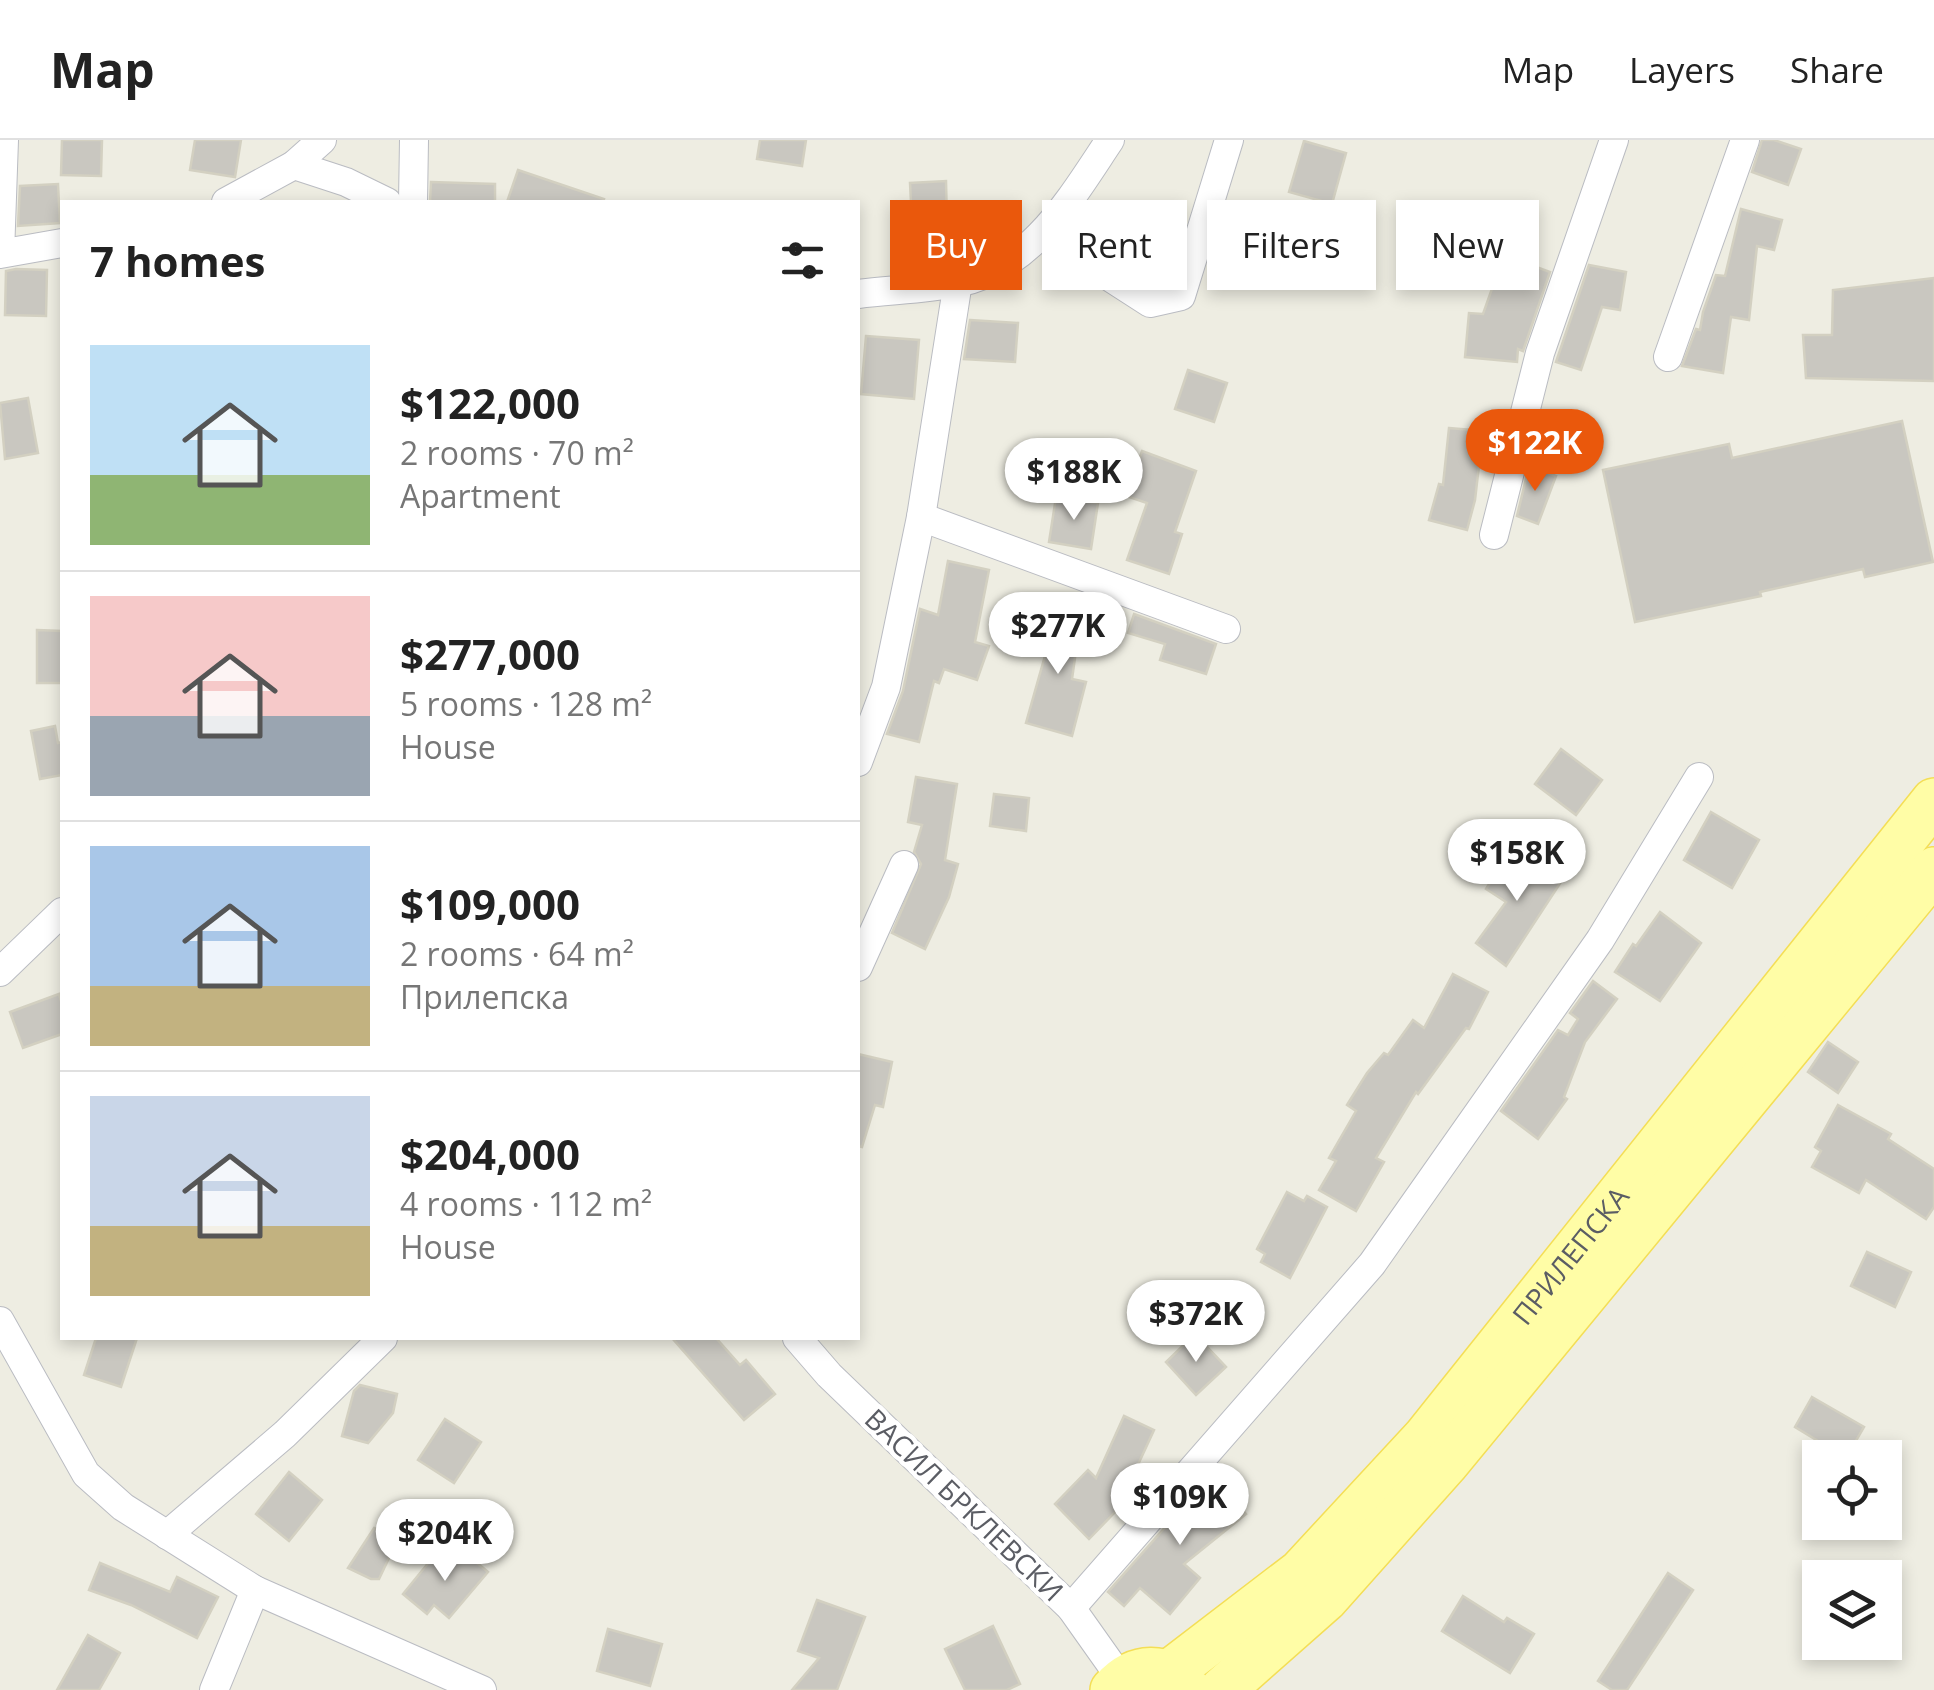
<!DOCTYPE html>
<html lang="en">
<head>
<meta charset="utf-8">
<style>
	body { margin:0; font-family:"Open Sans",sans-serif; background:#f2f2f2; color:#222; height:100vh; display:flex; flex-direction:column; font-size:38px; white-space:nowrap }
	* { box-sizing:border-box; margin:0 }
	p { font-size:32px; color:#767676 }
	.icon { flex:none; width:55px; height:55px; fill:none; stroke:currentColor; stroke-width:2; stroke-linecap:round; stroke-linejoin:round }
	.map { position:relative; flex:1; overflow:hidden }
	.side { position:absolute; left:60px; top:60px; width:800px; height:1140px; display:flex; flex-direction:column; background:#fff; border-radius:0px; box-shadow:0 5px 15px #0003 }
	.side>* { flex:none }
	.banner { position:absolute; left:890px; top:60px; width:892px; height:90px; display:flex; gap:20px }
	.tools { position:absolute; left:1802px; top:1300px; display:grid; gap:20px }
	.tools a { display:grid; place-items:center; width:100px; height:100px; border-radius:0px; background:#fff; box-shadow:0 5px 15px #0003; font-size:50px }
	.price { position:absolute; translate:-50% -85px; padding:0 22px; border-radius:35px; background:#fff; color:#222; font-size:32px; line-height:65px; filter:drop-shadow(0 2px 5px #0008) }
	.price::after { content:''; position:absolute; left:50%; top:60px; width:30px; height:22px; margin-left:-15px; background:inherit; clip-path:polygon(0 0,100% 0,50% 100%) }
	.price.on { background:#ea580c; color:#fff }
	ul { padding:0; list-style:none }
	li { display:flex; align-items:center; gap:30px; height:250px; padding:0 30px }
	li+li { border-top:2px solid #e0e0e0 }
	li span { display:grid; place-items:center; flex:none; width:280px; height:200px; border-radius:0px; color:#555 }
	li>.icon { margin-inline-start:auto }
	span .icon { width:120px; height:120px; fill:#fffc; stroke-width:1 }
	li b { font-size:42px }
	h2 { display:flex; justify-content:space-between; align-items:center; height:120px; padding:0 30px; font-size:42px }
	.tag { padding:0 35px; border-radius:0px; background:#fff; box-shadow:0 5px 15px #0003; font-size:35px; line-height:90px }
	.tag.on { background:#ea580c; color:#fff }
	header { display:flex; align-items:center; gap:60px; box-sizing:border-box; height:140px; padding:0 50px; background:#fff; border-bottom:2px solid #e0e0e0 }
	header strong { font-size:48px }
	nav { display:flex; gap:55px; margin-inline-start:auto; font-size:35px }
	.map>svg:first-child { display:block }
	.building { fill:#c9c7c0; stroke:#d3d0c1; stroke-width:2.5 }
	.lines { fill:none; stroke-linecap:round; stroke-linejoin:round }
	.minor-casing { stroke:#babcc2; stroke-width:30 }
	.primary-casing { stroke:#f4de56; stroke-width:48 }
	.minor { stroke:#fff; stroke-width:28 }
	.primary { stroke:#fffda6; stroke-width:45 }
	.labels { text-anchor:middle; stroke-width:9; stroke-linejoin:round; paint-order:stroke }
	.street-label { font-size:28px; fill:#5b5d64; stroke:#fff }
</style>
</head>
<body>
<header>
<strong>Map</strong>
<nav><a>Map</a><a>Layers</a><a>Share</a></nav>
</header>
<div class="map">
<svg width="1934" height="1550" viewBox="0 0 1934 1550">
	<rect width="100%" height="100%" fill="#eeede2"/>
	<g class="building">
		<polygon points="62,0 102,0 101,36 61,35"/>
		<polygon points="195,0 241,0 235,37 190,30"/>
		<polygon points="760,0 806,0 802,26 757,19"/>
		<polygon points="1762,0 1774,0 1801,9 1788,45 1752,32"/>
		<polygon points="1304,1 1346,13 1332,64 1289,52"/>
		<polygon points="518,30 604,59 603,62 507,62"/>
		<polygon points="946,41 947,81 912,82 910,43"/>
		<polygon points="431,42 495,44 495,62 430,62"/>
		<polygon points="58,44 60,83 18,86 20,46"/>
		<polygon points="1741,69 1782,80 1774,110 1757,106 1749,180 1731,177 1723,233 1682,226 1696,189 1700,190 1703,172 1716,135 1725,136"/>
		<polygon points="1504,115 1550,132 1523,211 1518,209 1517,222 1465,217 1469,173 1483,174"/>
		<polygon points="1589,125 1626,132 1620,170 1602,167 1581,230 1556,222"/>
		<polygon points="16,129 47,130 46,176 5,175 6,131"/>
		<polygon points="1934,138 1934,241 1806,238 1803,195 1832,195 1833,150"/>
		<polygon points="970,180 1018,183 1015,222 964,219"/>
		<polygon points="866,196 919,200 914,259 861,254"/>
		<polygon points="1188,230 1227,243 1214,282 1175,269"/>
		<polygon points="28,258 38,313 5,319 0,263"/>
		<polygon points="1902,281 1933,422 1865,437 1863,429 1760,452 1761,456 1635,482 1603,330 1729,304 1732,318"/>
		<polygon points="1449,288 1483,291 1475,360 1467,390 1429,380 1439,344 1443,345"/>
		<polygon points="1142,311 1196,331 1175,392 1182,394 1169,434 1127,420 1147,363 1126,356"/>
		<polygon points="1529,326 1556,336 1538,384 1517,376"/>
		<polygon points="1056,357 1098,363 1091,409 1049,402"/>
		<polygon points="948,421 989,430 975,502 989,506 977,540 944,529 939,543 934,541 919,602 887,594 903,551 920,469 938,475"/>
		<polygon points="1054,468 1081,476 1072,539 1086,542 1072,596 1026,583 1046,512 1041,510"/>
		<polygon points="1134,474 1216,504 1206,534 1160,520 1165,504 1128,493"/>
		<polygon points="37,490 62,491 62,543 37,543"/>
		<polygon points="55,586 58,603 62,602 62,635 40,639 31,591"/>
		<polygon points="1561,609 1602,640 1576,675 1535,644"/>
		<polygon points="916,637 957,644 945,720 958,724 949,757 925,809 892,793 921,724 914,712 922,685 908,682"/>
		<polygon points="994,654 1029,658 1026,691 990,686"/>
		<polygon points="1711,672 1759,700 1732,748 1684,720"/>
		<polygon points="1512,708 1563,739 1506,826 1476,803 1506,762 1486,749"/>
		<polygon points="1660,772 1701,803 1660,861 1615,832 1633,804 1636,806"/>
		<polygon points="1453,834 1488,852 1469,889 1466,888 1418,954 1416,952 1376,1018 1384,1022 1356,1071 1319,1050 1336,1021 1329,1018 1356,971 1347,965 1367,933 1384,913 1388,915 1413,880 1424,888"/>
		<polygon points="1593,841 1617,859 1585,902 1564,957 1567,959 1538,999 1501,971 1558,890 1568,895 1578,879 1570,873"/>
		<polygon points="59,854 62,865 62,894 23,908 10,872"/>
		<polygon points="1828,902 1858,922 1838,953 1808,932"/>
		<polygon points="858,914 892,922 883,967 875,965 862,1007 858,1006"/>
		<polygon points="1838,965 1891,994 1888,999 1934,1029 1934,1067 1926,1079 1866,1040 1859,1053 1812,1027 1821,1011 1815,1007"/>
		<polygon points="1287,1052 1304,1061 1307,1056 1327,1067 1290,1138 1261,1122 1265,1114 1257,1109"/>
		<polygon points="1867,1112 1911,1132 1895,1167 1851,1146"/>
		<polygon points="1195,1194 1226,1227 1196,1255 1166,1222"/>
		<polygon points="96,1198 137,1198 121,1247 84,1235"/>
		<polygon points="672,1198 716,1198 740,1225 746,1220 775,1254 744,1280"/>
		<polygon points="360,1245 397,1254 393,1273 368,1303 342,1296 354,1251"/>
		<polygon points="1812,1257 1864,1287 1846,1318 1795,1287"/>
		<polygon points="1124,1276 1154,1290 1117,1370 1089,1399 1055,1364 1088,1330 1096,1338"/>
		<polygon points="445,1279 481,1302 454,1343 418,1320"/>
		<polygon points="289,1332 322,1360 289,1401 256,1374"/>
		<polygon points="1215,1336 1246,1374 1184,1424 1200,1438 1170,1474 1140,1448 1124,1466 1108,1452 1198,1350"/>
		<polygon points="374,1388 398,1399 379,1439 371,1439 348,1428"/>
		<polygon points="438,1411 454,1425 464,1412 488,1432 449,1478 434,1465 427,1474 403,1454"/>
		<polygon points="100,1423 170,1452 177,1437 218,1457 197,1498 131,1465 89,1450"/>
		<polygon points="1668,1433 1693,1450 1627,1550 1612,1550 1598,1541"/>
		<polygon points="1463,1456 1504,1482 1507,1478 1534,1494 1510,1533 1442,1491"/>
		<polygon points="817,1460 865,1477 837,1550 792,1550 819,1518 798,1511"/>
		<polygon points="993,1486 1020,1544 1007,1550 965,1550 945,1509"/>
		<polygon points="608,1489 662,1504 650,1546 597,1531"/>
		<polygon points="88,1495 120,1513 99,1550 57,1550"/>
	</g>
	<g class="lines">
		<g class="minor-casing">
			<g id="minor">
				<polyline points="4,0 0,114 62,103"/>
				<polyline points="294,25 346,42 387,62"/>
				<polyline points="226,62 294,25 322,0"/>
				<polyline points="413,62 414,0"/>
				<polyline points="1043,94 1150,163 1181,156 1229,0"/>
				<path d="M858,154C890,150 925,149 957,143C1032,128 1071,58 1110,0"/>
				<polyline points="1668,217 1745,0"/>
				<polyline points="921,377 1226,489"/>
				<polyline points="1494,395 1540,213 1614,0"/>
				<polyline points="858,622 886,547 921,377 958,142"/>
				<polyline points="858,827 904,725"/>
				<polyline points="0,832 62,772"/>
				<polyline points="0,1181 86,1334 123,1367 255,1450 482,1550"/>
				<polyline points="797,1198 829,1235 1071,1468 1122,1540"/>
				<polyline points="167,1395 285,1294 383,1198"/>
				<polyline points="1071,1468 1372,1124 1600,800 1699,637"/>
				<polyline points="214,1550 255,1450"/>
			</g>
		</g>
		<g class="primary-casing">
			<g id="primary">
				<path id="s1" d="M1169,1533L1301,1432L1426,1297L1934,661"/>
				<path d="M1113,1550C1135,1525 1166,1523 1188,1550"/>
				<polyline points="1222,1550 1325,1459 1447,1322 1934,730"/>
			</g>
		</g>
		<use href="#minor" class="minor"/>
		<use href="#primary" class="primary"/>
	</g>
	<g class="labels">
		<g class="street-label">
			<text dy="10" stroke="none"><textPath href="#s1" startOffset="582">ПРИЛЕПСКА</textPath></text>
			<text transform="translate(964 1365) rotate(44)" y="10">ВАСИЛ БРКЛЕВСКИ</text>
		</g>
	</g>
</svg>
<div class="tools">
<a><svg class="icon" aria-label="locate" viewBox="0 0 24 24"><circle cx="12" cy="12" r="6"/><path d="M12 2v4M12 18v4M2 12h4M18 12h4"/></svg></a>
<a><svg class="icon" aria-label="layers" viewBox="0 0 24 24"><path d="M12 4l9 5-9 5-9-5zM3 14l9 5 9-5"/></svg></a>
</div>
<b class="price on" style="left:1535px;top:354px">$122K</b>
<b class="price" style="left:1074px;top:383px">$188K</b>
<b class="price" style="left:1058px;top:537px">$277K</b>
<b class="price" style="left:1517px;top:764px">$158K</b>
<b class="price" style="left:1196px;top:1225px">$372K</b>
<b class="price" style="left:1180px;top:1408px">$109K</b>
<b class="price" style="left:445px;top:1444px">$204K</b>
<div class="banner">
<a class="tag on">Buy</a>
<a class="tag">Rent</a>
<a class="tag">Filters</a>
<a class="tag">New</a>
</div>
<section class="side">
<h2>7 homes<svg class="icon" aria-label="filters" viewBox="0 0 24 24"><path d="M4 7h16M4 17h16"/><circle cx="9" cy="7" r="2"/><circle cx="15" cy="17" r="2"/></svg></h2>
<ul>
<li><span style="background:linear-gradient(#bfe0f5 65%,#8fb573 0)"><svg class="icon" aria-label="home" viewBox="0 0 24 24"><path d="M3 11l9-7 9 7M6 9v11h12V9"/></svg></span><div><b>$122,000</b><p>2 rooms · 70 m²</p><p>Apartment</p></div></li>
<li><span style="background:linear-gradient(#f6c9c9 60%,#9aa5b1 0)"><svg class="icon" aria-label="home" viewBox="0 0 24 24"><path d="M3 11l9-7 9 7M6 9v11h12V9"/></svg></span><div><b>$277,000</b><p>5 rooms · 128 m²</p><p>House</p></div></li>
<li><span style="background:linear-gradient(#a9c7e8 70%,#c2b280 0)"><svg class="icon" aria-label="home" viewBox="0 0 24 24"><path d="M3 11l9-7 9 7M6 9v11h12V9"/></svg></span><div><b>$109,000</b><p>2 rooms · 64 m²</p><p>Прилепска</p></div></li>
<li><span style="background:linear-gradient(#c9d6e8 65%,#c2b280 0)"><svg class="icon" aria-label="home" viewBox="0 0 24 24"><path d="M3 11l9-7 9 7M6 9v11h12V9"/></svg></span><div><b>$204,000</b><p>4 rooms · 112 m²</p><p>House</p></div></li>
</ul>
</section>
</div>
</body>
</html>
